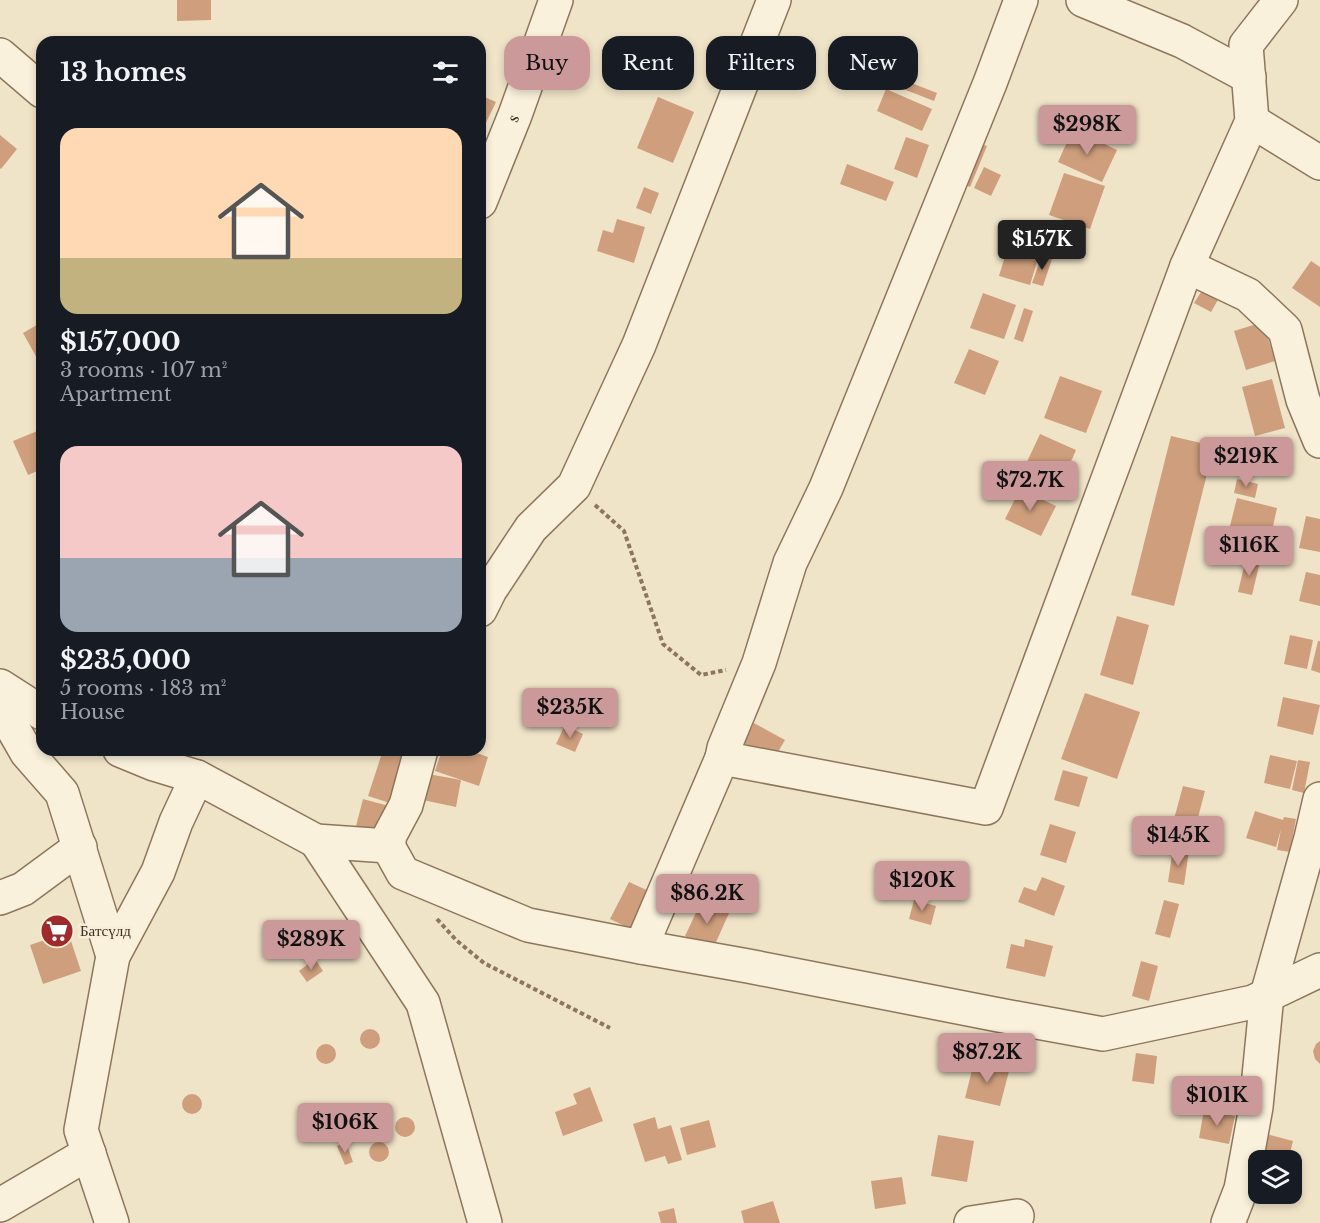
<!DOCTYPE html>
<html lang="en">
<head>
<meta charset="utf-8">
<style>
	body { margin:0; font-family:"Libre Baskerville",serif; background:#242831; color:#f1f3f6; height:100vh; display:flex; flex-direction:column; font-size:22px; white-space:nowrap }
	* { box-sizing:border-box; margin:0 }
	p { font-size:20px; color:#9ea1a6 }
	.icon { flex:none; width:33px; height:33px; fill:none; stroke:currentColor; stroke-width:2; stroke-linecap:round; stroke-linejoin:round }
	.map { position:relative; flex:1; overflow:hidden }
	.side { position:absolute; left:36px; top:36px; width:450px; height:720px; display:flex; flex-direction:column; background:#171b24; border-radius:18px; box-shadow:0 3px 9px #0003 }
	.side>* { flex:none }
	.hud { position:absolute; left:504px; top:36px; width:570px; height:54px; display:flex; gap:12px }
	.buttons { position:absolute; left:1248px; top:1150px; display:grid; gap:12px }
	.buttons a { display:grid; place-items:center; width:54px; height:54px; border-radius:12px; background:#171b24; box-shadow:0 3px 9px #0003; font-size:30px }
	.price { position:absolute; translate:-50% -51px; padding:0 14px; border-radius:6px; background:#cc999b; color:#111; font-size:20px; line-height:39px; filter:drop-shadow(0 2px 3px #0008) }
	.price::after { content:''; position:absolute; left:50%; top:36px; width:18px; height:14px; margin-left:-9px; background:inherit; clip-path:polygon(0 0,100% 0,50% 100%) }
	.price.on { background:#222; color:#fff }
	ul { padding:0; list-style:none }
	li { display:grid; align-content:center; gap:12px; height:318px; padding:0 24px }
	li span { display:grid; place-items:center; height:186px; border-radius:18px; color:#555 }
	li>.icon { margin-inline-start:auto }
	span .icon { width:108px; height:108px; fill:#fffc; stroke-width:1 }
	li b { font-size:26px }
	h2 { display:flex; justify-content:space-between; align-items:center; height:72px; padding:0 24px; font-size:26px }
	.chip { padding:0 21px; border-radius:18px; background:#171b24; box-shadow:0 3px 9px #0003; font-size:21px; line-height:54px }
	.chip.on { background:#cc999b; color:#111 }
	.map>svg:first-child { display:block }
	.building { fill:#cf9f7d }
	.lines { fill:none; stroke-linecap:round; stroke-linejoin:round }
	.minor-casing { stroke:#8d765c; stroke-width:36 }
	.path { stroke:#8d765c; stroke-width:4; stroke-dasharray:4.5 3; stroke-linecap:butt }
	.minor { stroke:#faf1dc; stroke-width:33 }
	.labels { text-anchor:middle; stroke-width:5; stroke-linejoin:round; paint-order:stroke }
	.street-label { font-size:15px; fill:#3d2e20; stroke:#f7eed8 }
	.poi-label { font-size:15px; fill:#3d2e20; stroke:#f7eed8; text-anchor:start }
</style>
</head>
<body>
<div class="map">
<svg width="1320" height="1223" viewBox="0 0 1320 1223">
	<rect width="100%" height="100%" fill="#f0e4c8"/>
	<g class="building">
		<polygon points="177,0 211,0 211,20 177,21"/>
		<polygon points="609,39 645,61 638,74 602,51"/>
		<polygon points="896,77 937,93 934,101 893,85"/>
		<polygon points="886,89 932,109 922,131 877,111"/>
		<polygon points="480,95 496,102 480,135"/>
		<polygon points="658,97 694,112 673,163 637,148"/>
		<polygon points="1073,129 1117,150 1102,182 1058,162"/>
		<polygon points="0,135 17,149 1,169 0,168"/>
		<polygon points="906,137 929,145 917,178 894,169"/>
		<polygon points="976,142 987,146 970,187 959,182"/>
		<polygon points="847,164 894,182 886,201 840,184"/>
		<polygon points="984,167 1001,175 991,196 974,188"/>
		<polygon points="1064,173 1105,186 1090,229 1049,215"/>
		<polygon points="644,187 659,193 651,214 636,208"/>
		<polygon points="617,219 645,227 634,263 597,251 603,230 613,233"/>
		<polygon points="1009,243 1040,252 1030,285 999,276"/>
		<polygon points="1042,255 1052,259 1043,286 1032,283"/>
		<polygon points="1311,261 1320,267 1320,307 1292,288"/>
		<polygon points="1203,289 1219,298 1211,312 1194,303"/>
		<polygon points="983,293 1016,305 1004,339 970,328"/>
		<polygon points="1024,308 1033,311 1023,342 1014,339"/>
		<polygon points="42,322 42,358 38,360 23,333"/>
		<polygon points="1263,322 1275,361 1246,370 1234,331"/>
		<polygon points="969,349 999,361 985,395 954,383"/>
		<polygon points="1060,376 1102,391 1086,433 1044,418"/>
		<polygon points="1272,379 1285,428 1255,436 1242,387"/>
		<polygon points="42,429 42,469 28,475 13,441"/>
		<polygon points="1040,434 1076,450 1062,482 1025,466"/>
		<polygon points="1171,436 1214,446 1174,606 1131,595"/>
		<polygon points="1245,442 1266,447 1263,460 1242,455"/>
		<polygon points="1237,479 1258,484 1255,498 1234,493"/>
		<polygon points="1020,489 1056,506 1041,536 1005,519"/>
		<polygon points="1237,498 1277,508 1270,540 1229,530"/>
		<polygon points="1306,516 1320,519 1320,552 1299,548"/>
		<polygon points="1246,558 1260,562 1252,595 1238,592"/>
		<polygon points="1306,572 1320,575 1320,606 1299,601"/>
		<polygon points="1117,616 1149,625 1133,685 1100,675"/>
		<polygon points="1290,635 1313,640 1307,669 1284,664"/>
		<polygon points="1318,641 1320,641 1320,673 1311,670"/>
		<polygon points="1085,693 1140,712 1117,779 1061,759"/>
		<polygon points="1283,697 1320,705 1313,735 1277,726"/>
		<polygon points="754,723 785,740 774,759 744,743"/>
		<polygon points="565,725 583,734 575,752 556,744"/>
		<polygon points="383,750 408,750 390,803 368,796"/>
		<polygon points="442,750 468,750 488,757 479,786 435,771"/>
		<polygon points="1270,755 1297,761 1290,789 1264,783"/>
		<polygon points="1298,760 1310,762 1304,793 1292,790"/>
		<polygon points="1063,770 1088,777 1079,807 1054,800"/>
		<polygon points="423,773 461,780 456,807 418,799"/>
		<polygon points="1183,786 1205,791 1196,825 1174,819"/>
		<polygon points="363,799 389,806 381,837 355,830"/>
		<polygon points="1255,811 1283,820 1284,817 1296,819 1290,852 1277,850 1281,829 1276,847 1246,838"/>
		<polygon points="1050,824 1076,832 1066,863 1040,855"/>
		<polygon points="1173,848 1189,851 1184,885 1168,882"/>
		<polygon points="1042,877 1065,886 1054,916 1018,902 1024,887 1036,891"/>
		<polygon points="629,882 651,892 633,930 610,919"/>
		<polygon points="702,900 729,913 713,949 685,936"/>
		<polygon points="914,900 936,906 931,925 909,919"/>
		<polygon points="1164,900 1179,904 1170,938 1155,934"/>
		<polygon points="68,932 81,971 43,984 30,945"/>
		<polygon points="1025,939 1053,946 1045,977 1006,968 1011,944 1024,947"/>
		<polygon points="315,959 323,971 307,982 299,971"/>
		<polygon points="1141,961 1158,966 1149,1001 1132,996"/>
		<circle cx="370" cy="1039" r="10"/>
		<polygon points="1320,1041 1320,1064 1315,1059 1313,1051 1316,1044"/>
		<circle cx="326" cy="1054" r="10"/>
		<polygon points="1136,1053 1157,1056 1154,1084 1132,1081"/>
		<polygon points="974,1062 1009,1071 1000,1106 965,1098"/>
		<polygon points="590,1087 603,1121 563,1136 555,1112 577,1104 573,1094"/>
		<circle cx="192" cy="1104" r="10"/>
		<polygon points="1204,1110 1235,1116 1229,1144 1199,1138"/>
		<polygon points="655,1117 658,1129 671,1125 682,1160 668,1164 665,1156 645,1162 633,1124"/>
		<circle cx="405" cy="1127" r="10"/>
		<polygon points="709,1120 716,1147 687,1155 680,1128"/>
		<polygon points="1259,1132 1293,1141 1288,1161 1271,1161 1253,1157"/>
		<polygon points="938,1135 974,1141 967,1182 931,1176"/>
		<polygon points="346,1142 353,1162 345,1165 337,1146"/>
		<circle cx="379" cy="1152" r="10"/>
		<polygon points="902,1177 906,1204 875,1209 871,1181"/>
		<polygon points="773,1201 780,1223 744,1223 741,1211"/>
		<polygon points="674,1208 677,1223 661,1223 658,1212"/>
	</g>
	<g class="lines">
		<g class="minor-casing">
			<g id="minor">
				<polyline points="1083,0 1182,41 1249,77"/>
				<polyline points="0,55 42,91"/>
				<polyline points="1252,121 1320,163"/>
				<path id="s1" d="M480,202L515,115L556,0"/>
				<polyline points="1187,266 1248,295 1285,330 1303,400 1320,441"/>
				<polyline points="480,610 490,590 531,528 574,486 639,345 774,0"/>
				<polyline points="0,686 42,713"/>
				<polyline points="0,706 27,753 62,793 113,956"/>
				<polyline points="120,750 154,764 197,777 316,841 388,846 403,873 528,925 641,947 748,966 999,1015 1103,1034 1253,1002 1320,970"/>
				<polyline points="722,758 724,748 759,663 790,563 826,488 990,83 1021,0"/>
				<polyline points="316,841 423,1003 485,1223"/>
				<polyline points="388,846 390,835 406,805 421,750"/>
				<polyline points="0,898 23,889 80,847"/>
				<polyline points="641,947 722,758 986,808 1187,266 1252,121 1246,45 1281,0"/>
				<polyline points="0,1205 89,1153"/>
				<polyline points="112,1223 81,1130 113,956 158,872 176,822 197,777"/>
				<polyline points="971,1223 1017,1216"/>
				<polyline points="1228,1223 1241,1189 1256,1107 1267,995 1311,838 1320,799"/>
			</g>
		</g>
		<g class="path">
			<polyline points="595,505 624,531 663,644 701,675 726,670"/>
			<polyline points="437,919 456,940 484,963 610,1028"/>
		</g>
		<use href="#minor" class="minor"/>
	</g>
	<defs>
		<g id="supermarket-disc" transform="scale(1.725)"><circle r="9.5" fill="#9e2a2b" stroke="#f7eed8"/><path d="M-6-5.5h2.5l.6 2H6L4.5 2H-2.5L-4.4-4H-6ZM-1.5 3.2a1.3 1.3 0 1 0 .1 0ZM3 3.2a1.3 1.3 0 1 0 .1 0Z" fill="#fff"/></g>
	</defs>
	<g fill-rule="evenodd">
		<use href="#supermarket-disc" x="57" y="931"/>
	</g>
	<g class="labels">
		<g class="street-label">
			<text dy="5" stroke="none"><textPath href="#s1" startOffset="90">s</textPath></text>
		</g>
		<g class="poi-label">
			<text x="80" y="936">Батсүлд</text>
		</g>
	</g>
</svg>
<div class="buttons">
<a><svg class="icon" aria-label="layers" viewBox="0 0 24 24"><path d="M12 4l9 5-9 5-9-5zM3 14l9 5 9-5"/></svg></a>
</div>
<b class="price" style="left:1087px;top:156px">$298K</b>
<b class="price on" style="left:1042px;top:271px">$157K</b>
<b class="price" style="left:1246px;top:488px">$219K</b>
<b class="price" style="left:1030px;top:512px">$72.7K</b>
<b class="price" style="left:1249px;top:577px">$116K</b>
<b class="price" style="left:570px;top:739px">$235K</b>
<b class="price" style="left:1178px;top:867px">$145K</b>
<b class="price" style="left:922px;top:912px">$120K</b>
<b class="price" style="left:707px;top:925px">$86.2K</b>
<b class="price" style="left:311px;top:971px">$289K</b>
<b class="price" style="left:987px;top:1084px">$87.2K</b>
<b class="price" style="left:1217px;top:1127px">$101K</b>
<b class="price" style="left:345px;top:1154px">$106K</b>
<div class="hud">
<a class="chip on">Buy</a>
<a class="chip">Rent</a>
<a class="chip">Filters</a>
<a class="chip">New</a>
</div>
<section class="side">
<h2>13 homes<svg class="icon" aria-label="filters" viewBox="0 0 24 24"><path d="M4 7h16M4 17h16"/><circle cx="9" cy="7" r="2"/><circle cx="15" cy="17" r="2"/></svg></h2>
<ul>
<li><span style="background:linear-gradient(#ffd9b3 70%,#c2b280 0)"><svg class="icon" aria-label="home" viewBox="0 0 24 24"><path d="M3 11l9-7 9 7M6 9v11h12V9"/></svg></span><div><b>$157,000</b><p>3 rooms · 107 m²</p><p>Apartment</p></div></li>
<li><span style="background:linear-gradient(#f6c9c9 60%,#9aa5b1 0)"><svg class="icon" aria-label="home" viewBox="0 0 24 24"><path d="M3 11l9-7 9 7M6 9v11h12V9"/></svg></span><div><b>$235,000</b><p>5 rooms · 183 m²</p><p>House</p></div></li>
</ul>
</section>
</div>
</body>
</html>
